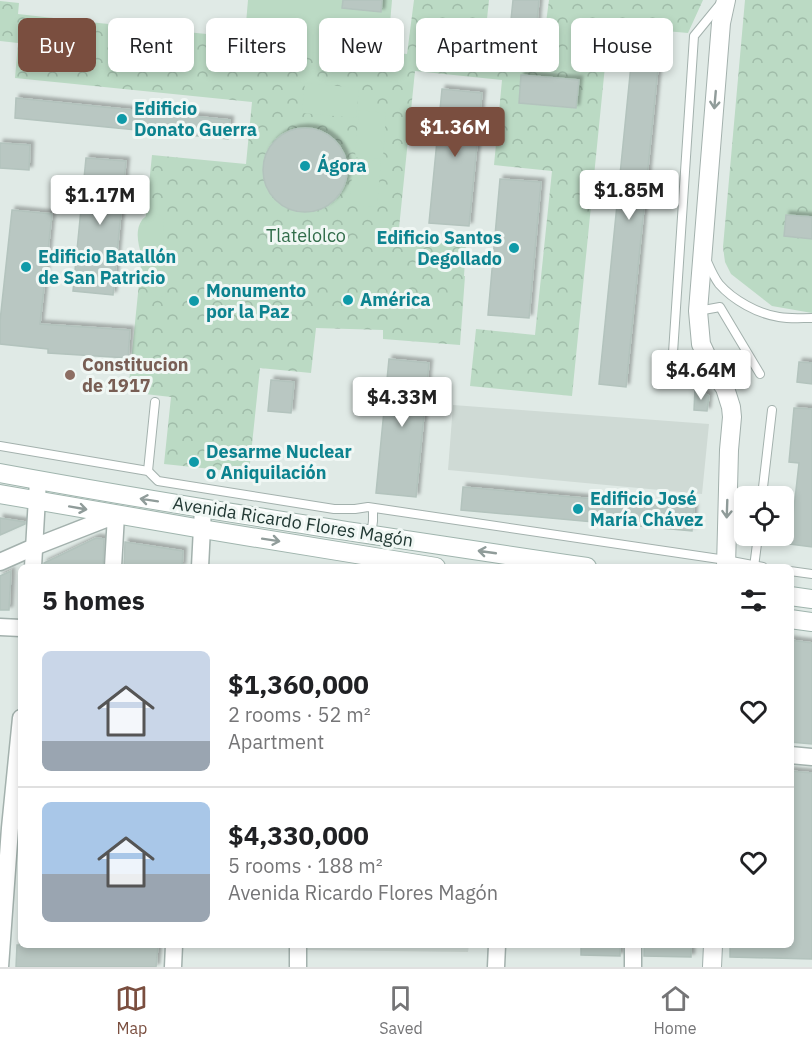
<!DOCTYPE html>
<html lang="en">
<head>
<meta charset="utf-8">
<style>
	body { margin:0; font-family:"IBM Plex Sans",sans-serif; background:#f6f6f6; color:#202124; height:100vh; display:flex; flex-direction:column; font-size:22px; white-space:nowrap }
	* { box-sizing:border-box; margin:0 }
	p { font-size:20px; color:#757577 }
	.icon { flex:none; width:33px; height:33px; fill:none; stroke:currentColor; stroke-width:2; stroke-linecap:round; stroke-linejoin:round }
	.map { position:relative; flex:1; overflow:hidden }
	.details { position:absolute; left:18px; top:564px; width:776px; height:384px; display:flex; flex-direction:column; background:#fff; border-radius:9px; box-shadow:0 3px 9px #0003 }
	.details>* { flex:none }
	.top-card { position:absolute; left:18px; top:18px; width:777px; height:54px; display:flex; gap:12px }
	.controls { position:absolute; left:734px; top:486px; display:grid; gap:12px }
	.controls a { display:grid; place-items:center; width:60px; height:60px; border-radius:9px; background:#fff; box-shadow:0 3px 9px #0003; font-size:30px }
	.price { position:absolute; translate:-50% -51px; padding:0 14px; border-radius:6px; background:#fff; color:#222; font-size:20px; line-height:39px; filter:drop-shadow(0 2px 3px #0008) }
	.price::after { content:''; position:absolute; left:50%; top:36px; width:18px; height:14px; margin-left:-9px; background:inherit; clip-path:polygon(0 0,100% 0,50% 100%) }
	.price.current { background:#7a4e3f; color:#fff }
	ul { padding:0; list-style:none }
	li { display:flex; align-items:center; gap:18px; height:150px; padding:0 24px }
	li+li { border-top:2px solid #e0e0e0 }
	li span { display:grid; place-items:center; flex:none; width:168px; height:120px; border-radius:9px; color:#555 }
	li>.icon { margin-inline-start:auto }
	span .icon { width:72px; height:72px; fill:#fffc; stroke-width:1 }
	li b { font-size:26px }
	h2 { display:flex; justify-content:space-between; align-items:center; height:72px; padding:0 24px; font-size:26px }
	.tag { padding:0 21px; border-radius:9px; background:#fff; box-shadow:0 3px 9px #0003; font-size:21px; line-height:54px }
	.tag.current { background:#7a4e3f; color:#fff }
	.dock { display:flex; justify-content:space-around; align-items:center; height:84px; border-top:2px solid #e0e0e0; background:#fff; font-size:16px; color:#757577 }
	.dock a { display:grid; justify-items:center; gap:3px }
	.dock .current { color:#7a4e3f }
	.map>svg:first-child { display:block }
	.built { fill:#cfdad5 }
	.park { fill:url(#park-crowns) }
	.garden { fill:#bbdac4 }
	.building { fill:#b9c7c2; stroke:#b3c3bd; stroke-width:1.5; filter:url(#shadow) }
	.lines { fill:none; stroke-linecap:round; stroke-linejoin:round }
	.service-casing { stroke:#a3b1ad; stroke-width:10 }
	.minor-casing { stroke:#a3b1ad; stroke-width:19 }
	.tertiary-casing { stroke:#a3b1ad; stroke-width:20 }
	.secondary-casing { stroke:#a0b5ae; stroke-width:20 }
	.service { stroke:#fff; stroke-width:8 }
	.minor { stroke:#fff; stroke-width:16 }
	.tertiary { stroke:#fff; stroke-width:18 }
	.secondary { stroke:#fff; stroke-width:18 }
	.oneway { stroke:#909c9a }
	.culture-dot { fill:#0f9aa8; stroke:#f0f7f4; stroke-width:2 }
	.education-dot { fill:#8d6e63; stroke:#f0f7f4; stroke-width:2 }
	.labels { text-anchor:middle; stroke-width:6; stroke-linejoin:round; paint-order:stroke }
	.culture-label { font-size:18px; font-weight:bold; fill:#0d838f; stroke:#f0f7f4; text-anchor:start }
	.park-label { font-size:18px; fill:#306c49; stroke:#f0f7f4 }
	.education-label { font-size:18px; font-weight:bold; fill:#785e54; stroke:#f0f7f4; text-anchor:start }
	.street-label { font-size:18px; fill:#223934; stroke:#f0f7f4 }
</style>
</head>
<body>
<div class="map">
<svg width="812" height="967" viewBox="0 0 812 967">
	<defs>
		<pattern id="park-crowns" width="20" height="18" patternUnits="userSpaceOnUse" patternTransform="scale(1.5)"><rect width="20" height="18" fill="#bbdac4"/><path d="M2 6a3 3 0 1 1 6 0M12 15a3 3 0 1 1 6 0" fill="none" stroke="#a0bca9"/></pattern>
		<filter id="shadow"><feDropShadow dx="3.5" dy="-3.5" stdDeviation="1.5" flood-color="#0004"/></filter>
	</defs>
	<rect width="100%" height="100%" fill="#e0eae6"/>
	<g class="built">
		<polygon points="453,405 709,424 702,494 448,470"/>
		<polygon points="306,945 469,945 468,952 306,950"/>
	</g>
	<g class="park">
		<path d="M414,0H489L484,47L542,53L549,0H703L688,33L609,26L572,396L470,386L476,329L535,335L552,171L494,165L502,80L415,71L398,238L466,245L464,276H465L460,345L383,339V330L316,328L311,373L260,368L249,473L164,464L171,397L128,392L152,155L246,164L252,102L15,78L18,43L0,41V1L19,3L18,14C148,29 278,41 407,54Z"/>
		<polygon points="745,0 812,0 812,313 772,306 731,274 725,262 723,247"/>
	</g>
	<g class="garden">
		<polygon points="248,0 392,0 387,59 244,47"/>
		<polygon points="305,83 359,88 356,118 302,113"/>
		<polygon points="359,110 386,113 383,159 355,157"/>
		<polygon points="354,158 381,161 377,207 349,205"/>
		<path d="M149,214C157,214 162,213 164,222C164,235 162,249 163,262C164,274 171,284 165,295L159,298C145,289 148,282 145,268C142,254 132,234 142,220C142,219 149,214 149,214Z"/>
	</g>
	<g class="building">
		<polygon points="343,0 382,0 381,12 342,8"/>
		<polygon points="513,0 539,0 536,32 510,30"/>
		<polygon points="632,55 659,58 626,387 599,384"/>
		<polygon points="521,75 579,80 576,108 519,103"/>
		<polygon points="442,89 482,93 469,226 429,223"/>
		<polygon points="16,98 230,120 228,139 15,118"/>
		<circle cx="305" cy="170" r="42"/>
		<polygon points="0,143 30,145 29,170 0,168"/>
		<polygon points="86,158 126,161 113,295 73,291"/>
		<polygon points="500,179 541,182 529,318 488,315"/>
		<polygon points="12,210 52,214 40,324 130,330 128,358 48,353 48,349 0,344 0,321"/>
		<polygon points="786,215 812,217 812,239 784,236"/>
		<polygon points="389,359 429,363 416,497 376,493"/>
		<polygon points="799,362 812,363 812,384 797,382"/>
		<polygon points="271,380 294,382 291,413 268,411"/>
		<polygon points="695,389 709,396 707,411 694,410"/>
		<polygon points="794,408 812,409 812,547 790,544 799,463 789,462"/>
		<polygon points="463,487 694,508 692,531 461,510"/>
		<polygon points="0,518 25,522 25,524 0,535"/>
		<polygon points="96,538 104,539 103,567 44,567 44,563"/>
		<polygon points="125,542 183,551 182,567 124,567"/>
		<polygon points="11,571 9,610 0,610 0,576"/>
		<polygon points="790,640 812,643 812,744 790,742"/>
		<polygon points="790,771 812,773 812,959 730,957 730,945 790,945"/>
		<polygon points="17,945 158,945 156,967 16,967"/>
		<polygon points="581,945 620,945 620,956 581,955"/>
		<polygon points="644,945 691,945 691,957 644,956"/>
	</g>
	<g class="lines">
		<g class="service-casing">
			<g id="service">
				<path d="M706,259C710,268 713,276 719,284C733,300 758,314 779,317C790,319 801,318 812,318"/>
				<polyline points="698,311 720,307 760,374"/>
				<polyline points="672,368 694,36 721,3"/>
				<polyline points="0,446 148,471 158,481 334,509 355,509 368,507 726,560 763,567"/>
				<polyline points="148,471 155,402"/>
				<polyline points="762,496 772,410"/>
				<polyline points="371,535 373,521 373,508"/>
				<polyline points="754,567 758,536"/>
				<polyline points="790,571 812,574"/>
			</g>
		</g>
		<g class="minor-casing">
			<g id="minor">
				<polyline points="0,562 34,547 116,515 113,567"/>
				<polyline points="33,567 38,480"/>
				<polyline points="200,567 203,508"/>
				<polyline points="0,627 21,628"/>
				<polyline points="790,755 812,757"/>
				<polyline points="0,967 10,828 21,718"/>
				<polyline points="173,967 174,945"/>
				<polyline points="298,967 298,945"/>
				<polyline points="496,967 497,945"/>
				<polyline points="633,967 633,945"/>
			</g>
		</g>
		<g class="tertiary-casing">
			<g id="tertiary">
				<polyline points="726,567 729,450 732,417 731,407 725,388 715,374 701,344 698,311 721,23 726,0"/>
				<polyline points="712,967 713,945"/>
			</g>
		</g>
		<g class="secondary-casing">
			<g id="secondary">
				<path d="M0,473C195,509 391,538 587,567"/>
				<polyline points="0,494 202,529 436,567"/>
				<polyline points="790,596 812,599"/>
				<polyline points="790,619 812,622"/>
			</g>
		</g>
		<use href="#service" class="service"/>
		<use href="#minor" class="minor"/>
		<use href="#tertiary" class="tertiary"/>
		<use href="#secondary" class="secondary"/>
	</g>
	<defs><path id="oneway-shaft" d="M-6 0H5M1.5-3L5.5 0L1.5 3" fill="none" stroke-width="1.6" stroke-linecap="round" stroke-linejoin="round" transform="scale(1.5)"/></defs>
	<g class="oneway">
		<use href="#oneway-shaft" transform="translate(715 100) rotate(95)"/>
		<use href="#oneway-shaft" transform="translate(149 500) rotate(-171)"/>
		<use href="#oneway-shaft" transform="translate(78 508) rotate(10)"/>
		<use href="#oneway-shaft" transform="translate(727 509) rotate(92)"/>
		<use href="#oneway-shaft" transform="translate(271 540) rotate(9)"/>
		<use href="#oneway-shaft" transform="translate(487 552) rotate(-172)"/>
	</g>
	<g class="culture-dot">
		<circle cx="122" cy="119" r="6"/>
		<circle cx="305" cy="166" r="6"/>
		<circle cx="514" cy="248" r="6"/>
		<circle cx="26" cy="267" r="6"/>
		<circle cx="348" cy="300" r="6"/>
		<circle cx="194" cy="301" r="6"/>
		<circle cx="194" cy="462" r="6"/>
		<circle cx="578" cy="509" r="6"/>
	</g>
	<circle class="education-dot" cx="70" cy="375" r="6"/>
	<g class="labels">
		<g class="culture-label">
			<text x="134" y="115">Edificio<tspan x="134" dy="21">Donato Guerra</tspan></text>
			<text x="317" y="172">Ágora</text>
			<text x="502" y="244" text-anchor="end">Edificio Santos<tspan x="502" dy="21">Degollado</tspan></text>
			<text x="38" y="263">Edificio Batallón<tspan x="38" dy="21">de San Patricio</tspan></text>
			<text x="206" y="297">Monumento<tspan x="206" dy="21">por la Paz</tspan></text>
			<text x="360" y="306">América</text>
			<text x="206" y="458">Desarme Nuclear<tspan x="206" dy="21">o Aniquilación</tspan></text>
			<text x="590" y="505">Edificio José<tspan x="590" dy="21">María Chávez</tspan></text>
		</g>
		<g class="park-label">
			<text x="306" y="242">Tlatelolco</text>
		</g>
		<g class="education-label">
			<text x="82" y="371">Constitucion<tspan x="82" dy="21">de 1917</tspan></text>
		</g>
		<g class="street-label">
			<text transform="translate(293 522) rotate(9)" y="6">Avenida Ricardo Flores Magón</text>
		</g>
	</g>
</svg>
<div class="controls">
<a><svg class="icon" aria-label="locate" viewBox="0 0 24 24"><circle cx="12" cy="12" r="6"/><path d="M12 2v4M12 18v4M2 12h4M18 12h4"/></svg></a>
</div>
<b class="price current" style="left:455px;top:158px">$1.36M</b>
<b class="price" style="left:629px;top:221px">$1.85M</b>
<b class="price" style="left:100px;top:226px">$1.17M</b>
<b class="price" style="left:701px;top:401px">$4.64M</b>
<b class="price" style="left:402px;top:428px">$4.33M</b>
<div class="top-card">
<a class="tag current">Buy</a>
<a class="tag">Rent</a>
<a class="tag">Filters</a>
<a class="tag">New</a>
<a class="tag">Apartment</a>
<a class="tag">House</a>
</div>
<section class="details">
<h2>5 homes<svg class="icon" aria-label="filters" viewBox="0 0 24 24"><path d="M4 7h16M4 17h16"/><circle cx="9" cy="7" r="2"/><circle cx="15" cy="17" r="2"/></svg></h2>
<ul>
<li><span style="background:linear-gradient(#c9d6e8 75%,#9aa5b1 0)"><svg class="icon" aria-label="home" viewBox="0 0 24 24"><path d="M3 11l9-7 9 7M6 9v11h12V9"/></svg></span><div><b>$1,360,000</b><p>2 rooms · 52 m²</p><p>Apartment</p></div><svg class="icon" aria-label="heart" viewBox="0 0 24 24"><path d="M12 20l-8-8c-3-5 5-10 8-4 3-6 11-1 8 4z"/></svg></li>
<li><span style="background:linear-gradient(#a9c7e8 60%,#9aa5b1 0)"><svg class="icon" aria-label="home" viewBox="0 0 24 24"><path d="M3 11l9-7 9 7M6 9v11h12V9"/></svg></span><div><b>$4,330,000</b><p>5 rooms · 188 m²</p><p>Avenida Ricardo Flores Magón</p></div><svg class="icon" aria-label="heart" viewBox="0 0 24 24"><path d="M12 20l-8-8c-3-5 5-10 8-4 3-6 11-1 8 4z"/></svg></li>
</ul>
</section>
</div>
<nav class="dock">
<a class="current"><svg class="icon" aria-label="map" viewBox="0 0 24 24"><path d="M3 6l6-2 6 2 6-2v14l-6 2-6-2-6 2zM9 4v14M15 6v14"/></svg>Map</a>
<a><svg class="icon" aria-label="saved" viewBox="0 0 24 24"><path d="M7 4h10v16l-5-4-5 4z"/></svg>Saved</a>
<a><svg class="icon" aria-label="home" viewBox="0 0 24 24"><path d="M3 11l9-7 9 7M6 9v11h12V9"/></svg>Home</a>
</nav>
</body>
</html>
